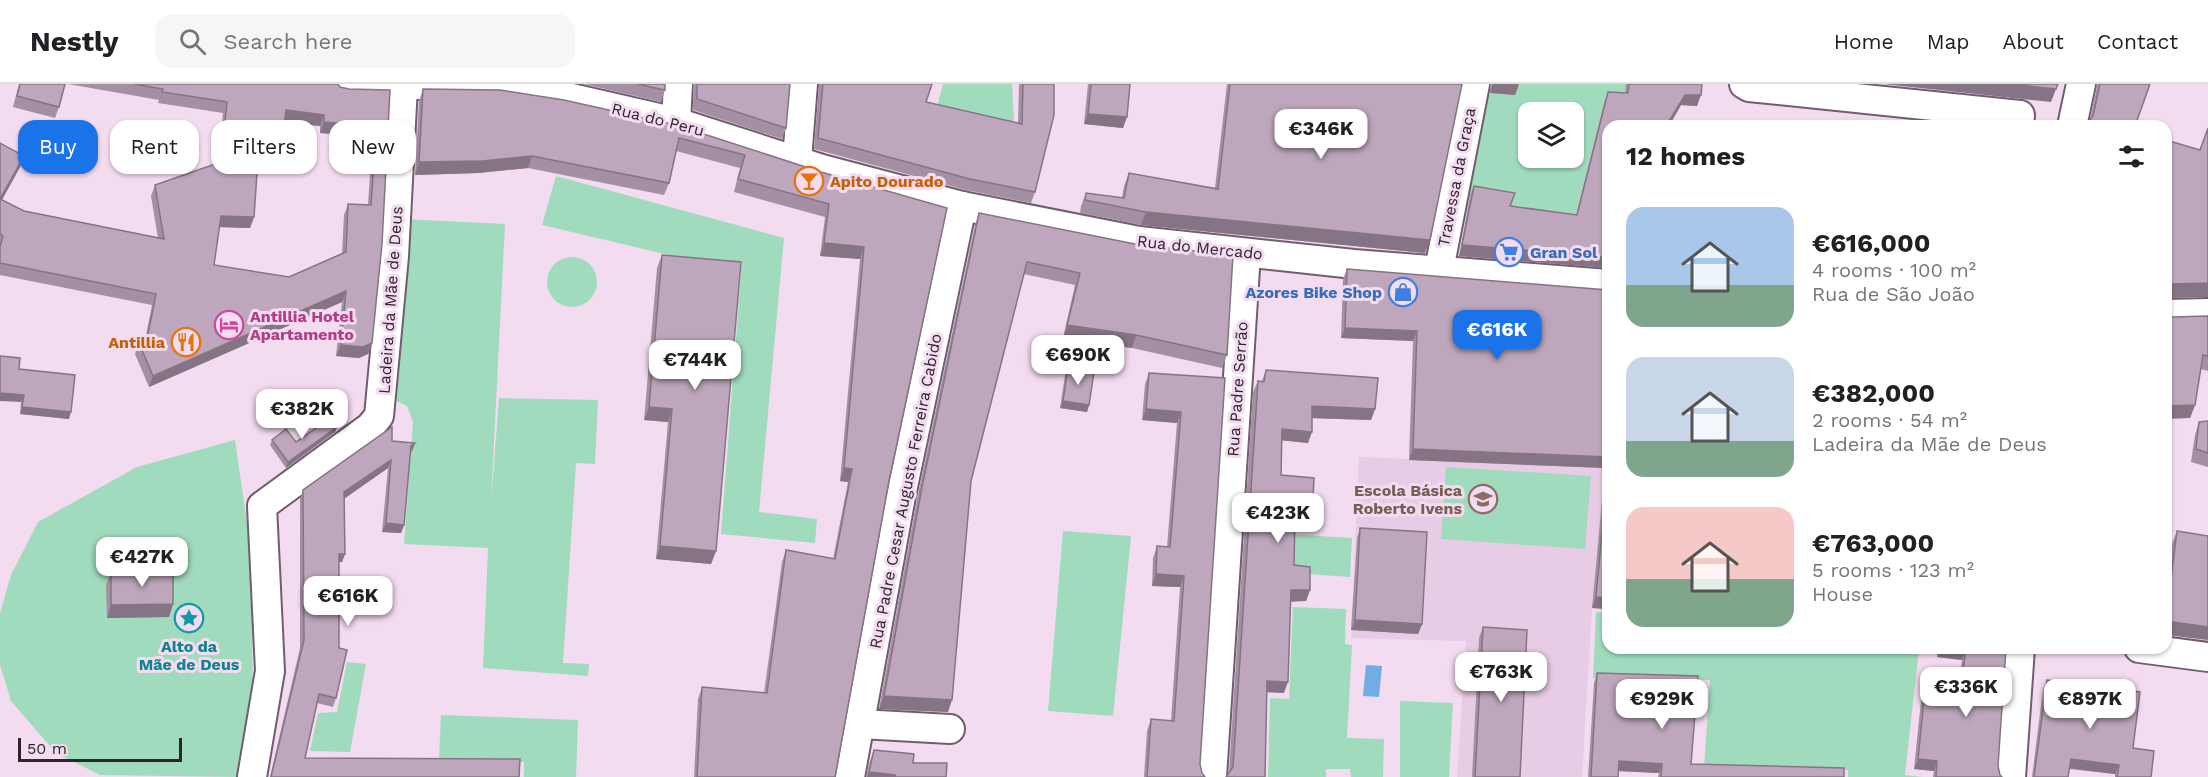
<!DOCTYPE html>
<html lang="en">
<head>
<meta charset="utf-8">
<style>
	body { margin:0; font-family:"Work Sans",sans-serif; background:#f6f6f6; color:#202124; height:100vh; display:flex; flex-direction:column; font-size:22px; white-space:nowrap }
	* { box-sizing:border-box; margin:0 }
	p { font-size:20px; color:#757577 }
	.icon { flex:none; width:33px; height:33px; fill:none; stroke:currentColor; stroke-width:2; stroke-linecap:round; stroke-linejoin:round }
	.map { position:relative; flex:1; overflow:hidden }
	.side { position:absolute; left:1602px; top:36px; width:570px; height:534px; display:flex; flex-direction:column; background:#fff; border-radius:18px; box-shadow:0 2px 4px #0004 }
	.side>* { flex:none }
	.top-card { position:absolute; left:18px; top:36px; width:570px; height:54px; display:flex; gap:12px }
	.controls { position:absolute; left:1518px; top:18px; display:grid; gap:12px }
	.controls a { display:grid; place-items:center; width:66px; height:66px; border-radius:12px; background:#fff; box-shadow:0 2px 4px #0004; font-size:30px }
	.scale { position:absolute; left:18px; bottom:15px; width:164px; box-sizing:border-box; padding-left:6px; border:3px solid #2d242c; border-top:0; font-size:16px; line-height:21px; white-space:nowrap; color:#2d242c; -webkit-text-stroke:4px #f3dbf0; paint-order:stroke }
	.price { position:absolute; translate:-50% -51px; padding:0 14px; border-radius:12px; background:#fff; color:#222; font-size:20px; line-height:39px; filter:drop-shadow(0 2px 3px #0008) }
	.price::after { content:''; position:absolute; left:50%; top:36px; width:18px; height:14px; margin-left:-9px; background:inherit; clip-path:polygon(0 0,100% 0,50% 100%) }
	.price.on { background:#1a73e8; color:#fff }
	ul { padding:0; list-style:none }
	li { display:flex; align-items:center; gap:18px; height:150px; padding:0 24px }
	li span { display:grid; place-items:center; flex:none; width:168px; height:120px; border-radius:18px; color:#555 }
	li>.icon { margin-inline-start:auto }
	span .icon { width:72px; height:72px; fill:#fffc; stroke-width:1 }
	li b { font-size:26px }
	h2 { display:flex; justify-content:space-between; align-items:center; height:72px; padding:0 24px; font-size:26px }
	.pill { padding:0 21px; border-radius:18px; background:#fff; box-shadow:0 2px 4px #0004; font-size:21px; line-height:54px }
	.pill.on { background:#1a73e8; color:#fff }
	header { display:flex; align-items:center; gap:36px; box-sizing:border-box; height:84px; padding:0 30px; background:#fff; border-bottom:2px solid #e0e0e0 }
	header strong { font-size:28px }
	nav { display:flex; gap:33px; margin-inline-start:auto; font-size:21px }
	.search { width:420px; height:54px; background:#f6f6f6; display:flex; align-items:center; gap:15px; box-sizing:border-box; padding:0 21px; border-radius:18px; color:#757577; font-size:22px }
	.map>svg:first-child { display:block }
	.built { fill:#e8cbe5 }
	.green { fill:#a1dbbd; fill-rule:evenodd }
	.water { fill:#6fade4 }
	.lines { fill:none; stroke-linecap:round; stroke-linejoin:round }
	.minor-casing { stroke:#715d6f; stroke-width:32 }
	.minor { stroke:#fff; stroke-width:28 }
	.wall { fill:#a390a2; fill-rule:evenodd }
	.shaded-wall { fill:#857584 }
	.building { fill:#bea7bc; stroke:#857584; stroke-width:1.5; fill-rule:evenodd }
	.labels { text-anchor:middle; stroke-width:6; stroke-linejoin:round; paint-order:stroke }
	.street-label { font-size:16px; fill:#2d242c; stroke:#f3dbf0 }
	.food-label { font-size:16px; font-weight:bold; fill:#c56008; stroke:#f3dbf0; text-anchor:start }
	.shop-label { font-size:16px; font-weight:bold; fill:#366cbe; stroke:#f3dbf0; text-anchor:start }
	.hotel-label { font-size:16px; font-weight:bold; fill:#b23c85; stroke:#f3dbf0; text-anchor:start }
	.education-label { font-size:16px; font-weight:bold; fill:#785e54; stroke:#f3dbf0; text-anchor:end }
	.culture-label { font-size:16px; font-weight:bold; fill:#0d838f; stroke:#f3dbf0 }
</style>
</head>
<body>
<header>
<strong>Nestly</strong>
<div class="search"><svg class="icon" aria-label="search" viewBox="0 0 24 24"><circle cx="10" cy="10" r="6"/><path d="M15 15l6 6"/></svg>Search here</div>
<nav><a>Home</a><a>Map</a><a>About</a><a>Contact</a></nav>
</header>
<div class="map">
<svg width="2208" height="693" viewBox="0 0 2208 693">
	<rect width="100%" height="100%" fill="#f3dbf0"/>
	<polygon class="built" points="1416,194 1608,212 1608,525 1592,524 1582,693 1457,693 1466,557 1351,554 1359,373 1409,375"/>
	<g class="green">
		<polygon points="943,0 1012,0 1014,39 937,22"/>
		<path d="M1516,0H1626L1624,19H1604L1573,142L1506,133L1510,120L1467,112L1485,9L1515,11ZM1528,28H1574V74H1528Z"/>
		<polygon points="556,92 784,154 759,428 817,435 815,459 721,450 741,188 542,141"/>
		<polygon points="402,135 505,140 491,419 499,314 598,316 595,380 576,379 563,579 589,580 588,592 483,584 488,464 404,460 413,338 407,322 388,313"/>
		<circle cx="572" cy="198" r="25"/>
		<polygon points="235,356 248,446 252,526 253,626 238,693 100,691 56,669 11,617 0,581 0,529 11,491 38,438 137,383"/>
		<polygon points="1446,383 1591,392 1585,465 1441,455"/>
		<polygon points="1063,447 1131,452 1113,632 1048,627"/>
		<polygon points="1268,449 1352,454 1350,493 1294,489 1294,467 1267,464"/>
		<polygon points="1293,523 1346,525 1345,560 1352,561 1347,654 1384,655 1383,693 1351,693 1350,685 1326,685 1326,693 1268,693 1270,614 1289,615"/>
		<polygon points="1596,528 1608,529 1608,564 1919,565 1905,691 1923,693 1848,693 1848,686 1704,684 1710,596 1593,594"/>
		<polygon points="347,578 366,580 350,668 310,667 318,629 337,628"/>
		<polygon points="1400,617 1453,619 1449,693 1400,693"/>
		<polygon points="441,631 578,636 576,693 524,693 524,678 439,676"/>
	</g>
	<polygon class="water" points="1366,581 1382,582 1379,613 1363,612"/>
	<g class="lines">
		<g class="minor-casing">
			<g id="minor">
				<polyline points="345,0 497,2 563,12 676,38 822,85 962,122 1139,157 1354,180 1608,200"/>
				<polyline points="1744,0 1749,3 2020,31 2019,42"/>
				<polyline points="676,38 678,0"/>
				<polyline points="2072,42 2081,0"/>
				<polyline points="797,76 803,0"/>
				<polyline points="1439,186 1475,0"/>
				<polyline points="2166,230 2208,229"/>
				<polyline points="2139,564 2208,573"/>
				<polyline points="860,640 950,645"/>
				<polyline points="252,693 270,587 262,422 370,343 379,332 394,172 403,2"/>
				<polyline points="850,693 901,412 962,122"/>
				<polyline points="1212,693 1246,169"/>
				<polyline points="2011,693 2020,564"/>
			</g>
		</g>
		<use href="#minor" class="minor"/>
	</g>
	<g class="wall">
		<polygon points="19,0 65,0 59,23 55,34 13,23"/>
		<path d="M68,0H338L340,3L349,5L390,6L372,259L368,270L359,274L336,272L342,218L149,303L135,270L139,259L145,256L152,221L0,191V59L20,83L2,116L24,127L158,154L151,112L155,101L218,79L223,29L158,19L159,16ZM284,38L320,42V49L377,53L375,79H374L370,90L368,121L348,120L344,131L342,169L289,193L214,181L219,143L250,144L254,133L258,71L277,74L281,62Z"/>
		<polygon points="584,0 665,0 665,6 661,18"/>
		<polygon points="693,0 790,0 786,44 782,55 693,26"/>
		<polygon points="819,0 932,0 926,18 1018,39 1019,0 1054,0 1035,108 1031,119 966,106 814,65"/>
		<polygon points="1088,0 1130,0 1123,44 1084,40"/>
		<polygon points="1227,0 1462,0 1425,169 1141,141 1080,129 1081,122 1086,109 1122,114 1124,102 1129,89 1215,104"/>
		<polygon points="1490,0 1519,0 1515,11 1490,9"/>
		<polygon points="1626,0 1702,0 1697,22 1681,21 1669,42 1608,42 1608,184 1459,172 1470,112 1474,102 1510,122 1576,131 1604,19 1608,8 1625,9"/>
		<polygon points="2096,0 2150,0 2090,36 2097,3"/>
		<polygon points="423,5 500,6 821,88 947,124 889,397 835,693 694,693 698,615 702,603 764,609 782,478 786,466 833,475 848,398 840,397 860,175 820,172 825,133 734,108 740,84 676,67 669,99 664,111 528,84 478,89 415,91 419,17"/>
		<polygon points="979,129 1227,271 1222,284 1132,264 1063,254 1075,201 1024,190 971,397 948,628 879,625 917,415 975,141"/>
		<polygon points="662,171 716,467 711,480 656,475 668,338 644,336 657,184"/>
		<polygon points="1347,185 1608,206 1608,525 1592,524 1605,384 1409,376 1413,257 1341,254 1343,195"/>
		<polygon points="2208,232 2208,287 2201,285 2195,321 2190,334 2171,233"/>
		<polygon points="1068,284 1089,321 1087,328 1060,324 1065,291"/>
		<polygon points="19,285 69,335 20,330 21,318"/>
		<polygon points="1266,286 1375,325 1371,336 1312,334 1308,359 1282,356 1281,391 1308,445 1295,445 1294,481 1310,506 1306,517 1291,517 1284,609 1267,608 1265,693 1229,688 1253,308 1258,297 1262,297"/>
		<polygon points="1149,289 1225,294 1200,680 1202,689 1205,693 1144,693 1147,647 1151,635 1171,637 1180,503 1152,502 1153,474 1157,462 1167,463 1177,339 1142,336 1145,300"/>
		<polygon points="2208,337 2208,383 2191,378 2195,351 2199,338"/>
		<polygon points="337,343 335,348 286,384 270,361 272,356 296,358"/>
		<polygon points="392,357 415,359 412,367 410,369 404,441 401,449 382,448 388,384 345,414 345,470 342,478 339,478 336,614 333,623 317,619 305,674 519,693 270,693 300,564 300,415 303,406"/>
		<polygon points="1360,444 1422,540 1418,550 1351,546 1357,454"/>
		<polygon points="2177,447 2166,551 2167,502 2172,460"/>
		<polygon points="111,488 173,520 169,533 107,534 106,501"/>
		<polygon points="1483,543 1520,693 1472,693 1479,554"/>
		<polygon points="1938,564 2006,564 1998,682 2000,691 2002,693 1933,693 1934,687 1914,685 1922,607 1926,597 1959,599 1962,576 1937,573"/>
		<polygon points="1597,589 1691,680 1844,693 1658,693 1659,689 1619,687 1618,693 1588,693 1594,599"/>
		<polygon points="2047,596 2133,664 2151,693 2115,693 2115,690 2069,685 2068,693 2032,693 2043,605"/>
		<polygon points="874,666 913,679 946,693 866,693 870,677"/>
	</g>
	<g class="shaded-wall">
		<polygon points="1493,0 1519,0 1515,11 1490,9"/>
		<polygon points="1883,0 2010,0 2056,5 2051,18"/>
		<polygon points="1685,11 1701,11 1697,22 1681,21 1669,42 1666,42"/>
		<polygon points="286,26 324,31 320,42 282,38"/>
		<polygon points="1088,30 1127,33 1123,44 1084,40"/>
		<polygon points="324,38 381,42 377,53 320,49"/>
		<polygon points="259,60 281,62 277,74 255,71"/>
		<polygon points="24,72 20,83 0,119 0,115"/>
		<polygon points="532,72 528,84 478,89 415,91 419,78"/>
		<polygon points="1146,128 1430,156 1425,169 1141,141"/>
		<polygon points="221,132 254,133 250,144 216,143"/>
		<polygon points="824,159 864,163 860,175 820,172"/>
		<polygon points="1462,161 1608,173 1608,184 1459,172"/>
		<polygon points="2208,199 2208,213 2166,214 2166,202 2170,200"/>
		<polygon points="346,207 342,218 149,303 153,292"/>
		<polygon points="1067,241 1136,251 1132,264 1063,254"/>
		<polygon points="1345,244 1417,247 1413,257 1341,254"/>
		<polygon points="372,259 368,270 359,274 336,272 341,261"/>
		<polygon points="0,309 24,311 21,318 0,317"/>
		<polygon points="1063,317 1089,321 1087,328 1060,324"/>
		<polygon points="2195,321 2190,334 2166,335 2166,322"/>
		<polygon points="1312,322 1375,325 1371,336 1308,334"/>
		<polygon points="22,323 71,328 69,335 20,330"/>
		<polygon points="649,323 672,325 668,338 644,336"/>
		<polygon points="1146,325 1181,328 1177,339 1142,336"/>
		<polygon points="337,343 335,348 286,384 288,378"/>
		<polygon points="1282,345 1312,348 1308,359 1278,356"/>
		<polygon points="415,359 412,367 408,370 411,362"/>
		<polygon points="1413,365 1608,373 1608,376 1605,384 1409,376"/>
		<polygon points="391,376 388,384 341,417 344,408"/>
		<polygon points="844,384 852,385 848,398 840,397"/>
		<polygon points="1295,433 1312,434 1308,445 1291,444"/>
		<polygon points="386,439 404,441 401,449 382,448"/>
		<polygon points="660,462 716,467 711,480 656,475"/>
		<polygon points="339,470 345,470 342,478 336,478"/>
		<polygon points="1156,490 1184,492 1180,503 1152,502"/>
		<polygon points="1291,506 1310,506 1306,517 1287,518"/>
		<polygon points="1596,513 1608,514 1608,525 1592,524"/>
		<polygon points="173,520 169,533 107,534 111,521"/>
		<polygon points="1355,536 1422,540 1418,550 1351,546"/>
		<polygon points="2166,537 2208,543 2208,556 2166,551"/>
		<polygon points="1941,564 1966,566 1962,576 1937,573"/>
		<polygon points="1267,597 1288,598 1284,609 1263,608"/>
		<polygon points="884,612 952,616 948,628 879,625"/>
		<polygon points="1918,675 1937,677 1934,687 1914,685"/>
		<polygon points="2071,675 2119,681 2115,690 2067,684"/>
		<polygon points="1619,677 1662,680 1659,689 1616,687"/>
		<polygon points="869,688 895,691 895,693 867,693"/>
	</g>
	<g class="building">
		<polygon points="20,0 65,0 59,23 17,12"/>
		<path d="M134,0H338L340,3L349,5L390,6L382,160L372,259L363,263L341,261L346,207L153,292L139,259L147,255L156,210L0,179V163L3,152L0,150V59L24,72L0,115L24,127L164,155L155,101L221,78L227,18L162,8L163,5ZM286,26L324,31V38L381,42L379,79H374L371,121L348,120L346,168L289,193L214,181L221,132L254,133L259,60L281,62Z"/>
		<polygon points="637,0 665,0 665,6"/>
		<polygon points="697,0 790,0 786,44 697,15"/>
		<polygon points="823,0 932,0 926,18 1022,40 1023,0 1054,0 1054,31 1035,108 970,95 818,54"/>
		<polygon points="1091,0 1130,0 1127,33 1088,30"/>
		<polygon points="1230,0 1462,0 1430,156 1146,128 1085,116 1086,109 1124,114 1129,89 1218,105"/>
		<polygon points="1629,0 1702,0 1701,11 1685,11 1666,42 1608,42 1608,173 1462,161 1474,102 1515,109 1510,122 1577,131 1608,8 1628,9"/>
		<polygon points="2010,0 2058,0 2056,5"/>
		<polygon points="2100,0 2150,0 2135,42 2085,42 2093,32"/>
		<polygon points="423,5 500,6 564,16 676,41 821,88 947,124 889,397 835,693 697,693 702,603 767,609 786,466 835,475 852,385 844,384 864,163 824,159 829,120 738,95 745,71 679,54 669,99 532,72 482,77 419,78"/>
		<polygon points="2208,44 2208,199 2170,200 2166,202 2166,56 2200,66"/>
		<polygon points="979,129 1140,161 1233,171 1227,271 1136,251 1067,241 1080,189 1027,178 971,397 952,616 884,612 922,403"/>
		<polygon points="662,171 741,178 716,467 660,462 672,325 649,323"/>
		<polygon points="1347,185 1608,206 1608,373 1413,365 1417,247 1345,244"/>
		<polygon points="2166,231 2171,233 2208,232 2208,272 2203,271 2195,321 2166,322"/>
		<polygon points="0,272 20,274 19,285 75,291 71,328 22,323 24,311 0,309"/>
		<polygon points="1068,284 1094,288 1089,321 1063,317"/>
		<polygon points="1266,286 1378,294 1375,325 1312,322 1312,348 1282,345 1281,391 1314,394 1312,434 1295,433 1294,481 1310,483 1310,506 1291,506 1288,598 1267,597 1265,693 1226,693 1233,683 1258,297 1264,298"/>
		<polygon points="1149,289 1225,294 1200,680 1202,689 1205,693 1147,693 1151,635 1174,637 1184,492 1156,490 1157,462 1170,463 1181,328 1146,325"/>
		<polygon points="330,334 337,343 288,378 272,356 286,345 296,358"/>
		<polygon points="2208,337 2208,369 2196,365 2199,338"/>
		<polygon points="392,343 392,357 415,359 411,362 404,441 386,439 391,376 344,408 345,470 339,470 339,564 347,566 336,614 319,610 305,674 520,675 519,693 271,693 304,556 303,406"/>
		<polygon points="2166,369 2171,370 2167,398 2166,398"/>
		<polygon points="1608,383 1608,514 1596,513"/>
		<polygon points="1360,444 1427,448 1422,540 1355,536"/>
		<polygon points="2177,447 2208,452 2208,543 2166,537 2166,502 2170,502"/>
		<polygon points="111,488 173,488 173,520 111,521"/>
		<polygon points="1483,543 1527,546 1520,693 1475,693"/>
		<polygon points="1944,564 2006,564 1998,682 2000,691 2002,693 1936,693 1937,677 1918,675 1926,597 1961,599 1966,566"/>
		<polygon points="1597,589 1698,592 1691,680 1844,684 1844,693 1661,693 1662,680 1619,677 1618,693 1591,693"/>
		<polygon points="2047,596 2140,608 2133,664 2154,667 2151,693 2117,693 2119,681 2071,675 2068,693 2034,693"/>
		<polygon points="874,666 914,670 913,679 947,679 946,693 895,693 895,691 869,688"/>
	</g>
	<defs>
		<g id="bar-ring" transform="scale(1.5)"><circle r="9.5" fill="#f3dbf0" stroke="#e8710a" stroke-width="1.5"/><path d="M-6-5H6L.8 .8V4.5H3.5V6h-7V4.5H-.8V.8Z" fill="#e8710a"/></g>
		<g id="supermarket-ring" transform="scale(1.5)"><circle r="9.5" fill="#f3dbf0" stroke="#3f7fe0" stroke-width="1.5"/><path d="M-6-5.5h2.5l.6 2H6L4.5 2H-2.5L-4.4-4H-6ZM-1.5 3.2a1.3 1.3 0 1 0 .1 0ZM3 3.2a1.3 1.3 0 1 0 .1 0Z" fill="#3f7fe0"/></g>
		<g id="shop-ring" transform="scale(1.5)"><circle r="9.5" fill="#f3dbf0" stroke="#3f7fe0" stroke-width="1.5"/><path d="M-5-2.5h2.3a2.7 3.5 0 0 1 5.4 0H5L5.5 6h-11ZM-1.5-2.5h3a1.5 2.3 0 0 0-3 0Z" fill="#3f7fe0"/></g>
		<g id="hotel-ring" transform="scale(1.5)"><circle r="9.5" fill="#f3dbf0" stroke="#d1479c" stroke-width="1.5"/><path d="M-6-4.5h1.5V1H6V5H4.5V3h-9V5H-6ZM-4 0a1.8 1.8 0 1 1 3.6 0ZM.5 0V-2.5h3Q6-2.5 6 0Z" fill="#d1479c"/></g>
		<g id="restaurant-ring" transform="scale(1.5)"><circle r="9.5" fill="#f3dbf0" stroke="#e8710a" stroke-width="1.5"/><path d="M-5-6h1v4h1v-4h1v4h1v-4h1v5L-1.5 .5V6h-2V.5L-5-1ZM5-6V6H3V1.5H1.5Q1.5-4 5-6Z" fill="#e8710a"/></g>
		<g id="school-ring" transform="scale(1.5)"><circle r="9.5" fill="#f3dbf0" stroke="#8d6e63" stroke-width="1.5"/><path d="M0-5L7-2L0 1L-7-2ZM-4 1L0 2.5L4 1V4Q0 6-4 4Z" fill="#8d6e63"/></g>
		<g id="sight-ring" transform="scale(1.5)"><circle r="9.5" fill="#f3dbf0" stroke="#0f9aa8" stroke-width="1.5"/><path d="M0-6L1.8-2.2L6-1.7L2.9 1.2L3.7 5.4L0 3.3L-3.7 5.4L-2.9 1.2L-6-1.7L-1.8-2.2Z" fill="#0f9aa8"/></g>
	</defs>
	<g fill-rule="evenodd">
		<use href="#bar-ring" x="809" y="97"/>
		<use href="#supermarket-ring" x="1509" y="168"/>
		<use href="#shop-ring" x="1403" y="208"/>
		<use href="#hotel-ring" x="229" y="241"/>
		<use href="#restaurant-ring" x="186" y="258"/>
		<use href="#school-ring" x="1483" y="415"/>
		<use href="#sight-ring" x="189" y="534"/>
	</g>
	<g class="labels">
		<g class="street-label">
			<text transform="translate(658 35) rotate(14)" y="6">Rua do Peru</text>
			<text transform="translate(1456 93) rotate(-79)" y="6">Travessa da Graça</text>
			<text transform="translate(1200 163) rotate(6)" y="6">Rua do Mercado</text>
			<text transform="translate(390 216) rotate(-86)" y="6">Ladeira da Mãe de Deus</text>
			<text transform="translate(1237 305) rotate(-86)" y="6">Rua Padre Serrão</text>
			<text transform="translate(905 407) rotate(-79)" y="6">Rua Padre Cesar Augusto Ferreira Cabido</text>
		</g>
		<g class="food-label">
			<text x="830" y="103">Apito Dourado</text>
			<text x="165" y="264" text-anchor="end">Antillia</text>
		</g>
		<g class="shop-label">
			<text x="1530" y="174">Gran Sol</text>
			<text x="1382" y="214" text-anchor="end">Azores Bike Shop</text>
		</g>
		<g class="hotel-label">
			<text x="250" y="238">Antillia Hotel<tspan x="250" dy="18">Apartamento</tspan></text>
		</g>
		<g class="education-label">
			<text x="1462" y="412">Escola Básica<tspan x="1462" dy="18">Roberto Ivens</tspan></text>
		</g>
		<g class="culture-label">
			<text x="189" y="568">Alto da<tspan x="189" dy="18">Mãe de Deus</tspan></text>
		</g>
	</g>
</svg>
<div class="controls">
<a><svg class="icon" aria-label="layers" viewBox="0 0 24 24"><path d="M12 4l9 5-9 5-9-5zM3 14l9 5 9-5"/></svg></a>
</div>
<div class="scale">50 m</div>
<b class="price" style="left:1321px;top:76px">€346K</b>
<b class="price on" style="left:1497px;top:277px">€616K</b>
<b class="price" style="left:1078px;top:302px">€690K</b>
<b class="price" style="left:695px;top:307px">€744K</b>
<b class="price" style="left:302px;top:356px">€382K</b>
<b class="price" style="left:1278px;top:460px">€423K</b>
<b class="price" style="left:142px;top:504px">€427K</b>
<b class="price" style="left:348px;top:543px">€616K</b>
<b class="price" style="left:1501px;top:619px">€763K</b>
<b class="price" style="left:1966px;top:634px">€336K</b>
<b class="price" style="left:1662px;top:646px">€929K</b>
<b class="price" style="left:2090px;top:646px">€897K</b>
<div class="top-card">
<a class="pill on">Buy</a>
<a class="pill">Rent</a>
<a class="pill">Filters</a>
<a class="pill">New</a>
</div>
<section class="side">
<h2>12 homes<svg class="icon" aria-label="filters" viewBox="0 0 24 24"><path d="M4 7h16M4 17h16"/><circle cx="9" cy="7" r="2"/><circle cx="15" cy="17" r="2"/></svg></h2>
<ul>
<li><span style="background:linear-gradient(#a9c7e8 65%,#7fa58c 0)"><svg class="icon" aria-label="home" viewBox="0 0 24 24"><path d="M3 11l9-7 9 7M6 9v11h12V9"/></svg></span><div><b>€616,000</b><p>4 rooms · 100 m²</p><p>Rua de São João</p></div></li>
<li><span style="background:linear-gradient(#c9d6e8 70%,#7fa58c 0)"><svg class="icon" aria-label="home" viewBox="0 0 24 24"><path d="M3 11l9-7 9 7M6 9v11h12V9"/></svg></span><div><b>€382,000</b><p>2 rooms · 54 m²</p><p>Ladeira da Mãe de Deus</p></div></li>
<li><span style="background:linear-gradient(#f6c9c9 60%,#7fa58c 0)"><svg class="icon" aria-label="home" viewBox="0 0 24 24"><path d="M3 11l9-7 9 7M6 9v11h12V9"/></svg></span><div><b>€763,000</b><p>5 rooms · 123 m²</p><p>House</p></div></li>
</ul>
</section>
</div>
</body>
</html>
